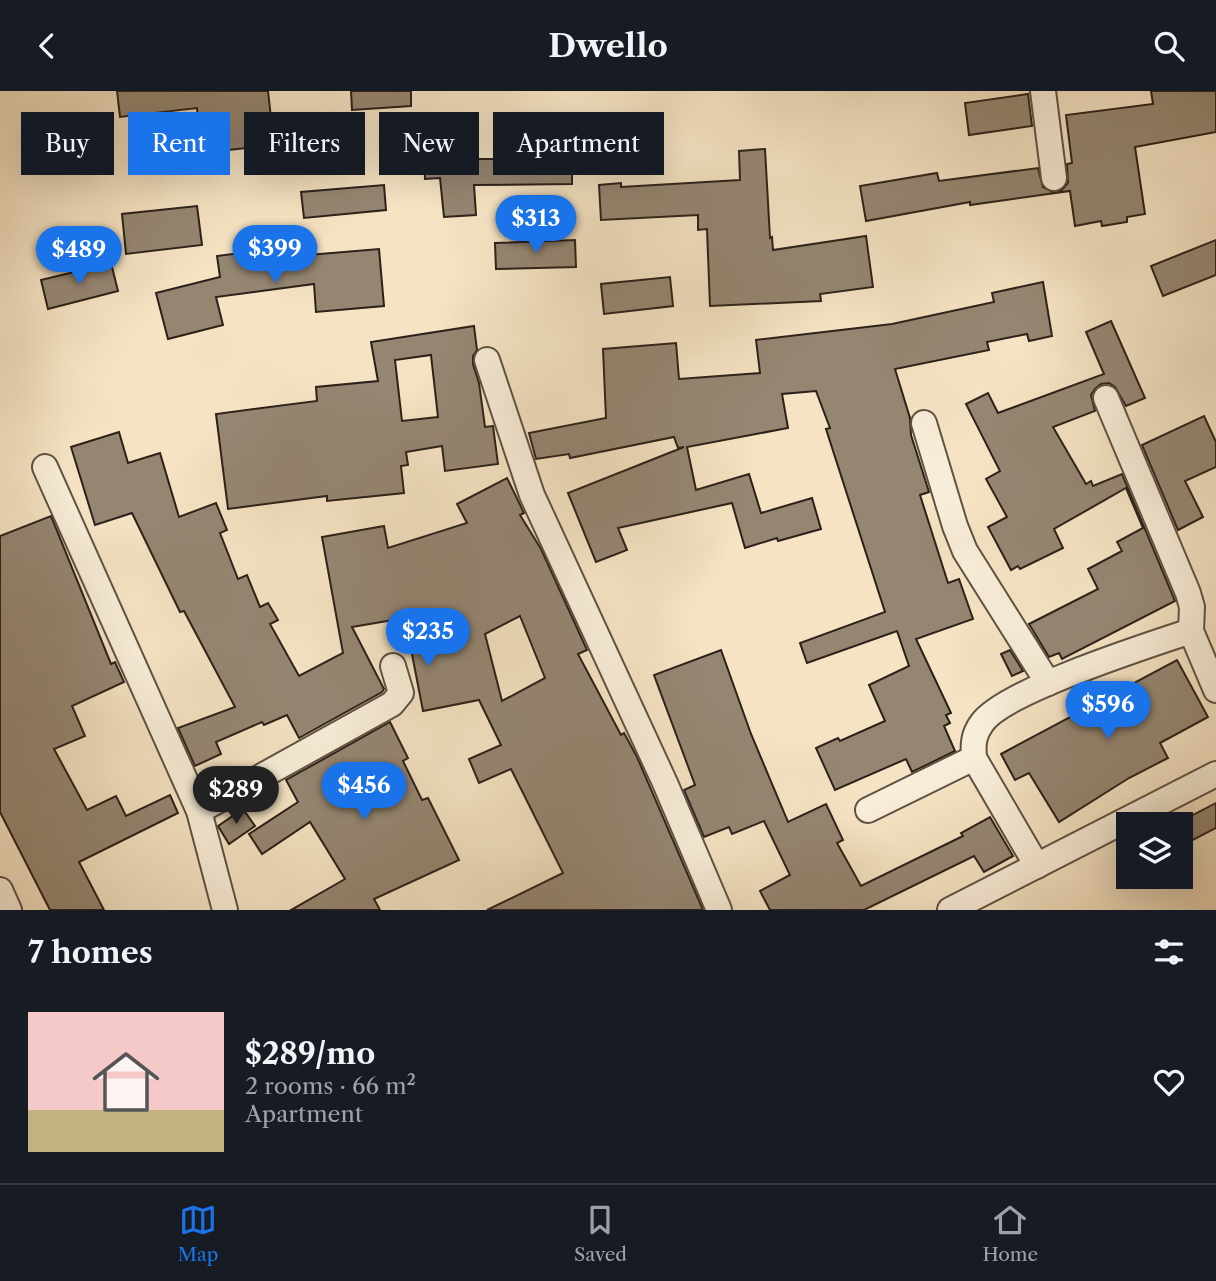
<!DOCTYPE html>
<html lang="en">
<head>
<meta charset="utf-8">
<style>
	body { margin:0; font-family:"Libre Caslon Text",serif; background:#242831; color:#f1f3f6; height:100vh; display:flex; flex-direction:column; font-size:26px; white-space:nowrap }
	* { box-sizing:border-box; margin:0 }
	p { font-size:23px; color:#9ea1a6 }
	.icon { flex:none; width:38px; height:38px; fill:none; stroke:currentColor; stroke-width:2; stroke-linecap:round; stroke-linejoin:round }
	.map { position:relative; height:819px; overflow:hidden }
	.drawer { display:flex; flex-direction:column; background:#171b24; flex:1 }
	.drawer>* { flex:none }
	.guide { position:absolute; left:21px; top:21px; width:700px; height:63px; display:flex; gap:14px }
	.controls { position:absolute; left:1116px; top:721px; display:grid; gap:14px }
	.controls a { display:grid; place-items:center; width:77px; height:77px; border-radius:0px; background:#171b24; box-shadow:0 7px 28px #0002; font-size:35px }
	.price { position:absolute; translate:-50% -60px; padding:0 16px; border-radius:24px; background:#1a73e8; color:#fff; font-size:23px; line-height:46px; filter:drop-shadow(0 2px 4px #0008) }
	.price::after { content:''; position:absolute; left:50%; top:42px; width:21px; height:16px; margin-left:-10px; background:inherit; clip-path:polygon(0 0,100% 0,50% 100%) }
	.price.active { background:#222; color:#fff }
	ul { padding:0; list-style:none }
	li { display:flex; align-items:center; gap:21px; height:175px; padding:0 28px }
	li span { display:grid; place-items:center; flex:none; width:196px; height:140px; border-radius:0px; color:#555 }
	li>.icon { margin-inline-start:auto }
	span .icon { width:84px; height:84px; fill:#fffc; stroke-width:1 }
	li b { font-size:30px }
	h2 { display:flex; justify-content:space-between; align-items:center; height:84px; padding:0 28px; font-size:30px }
	.chip { padding:0 24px; border-radius:0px; background:#171b24; box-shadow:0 7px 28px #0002; font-size:24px; line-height:63px }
	.chip.active { background:#1a73e8; color:#fff }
	header { display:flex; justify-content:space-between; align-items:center; height:91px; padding:0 28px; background:#171b24; font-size:32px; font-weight:700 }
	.tabs { display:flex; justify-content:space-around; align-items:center; height:98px; border-top:2px solid #363941; background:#171b24; font-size:19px; color:#9ea1a6 }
	.tabs a { display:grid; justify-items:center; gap:4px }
	.tabs .active { color:#1a73e8 }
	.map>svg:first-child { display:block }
	.building { fill:#958672; stroke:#2c211a; stroke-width:2; fill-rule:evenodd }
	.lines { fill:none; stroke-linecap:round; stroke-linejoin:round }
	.minor-casing { stroke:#5e5244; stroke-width:28 }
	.minor { stroke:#f8edd8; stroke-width:24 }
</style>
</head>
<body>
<header><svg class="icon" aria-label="back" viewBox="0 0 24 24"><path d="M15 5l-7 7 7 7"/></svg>Dwello<svg class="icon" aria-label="search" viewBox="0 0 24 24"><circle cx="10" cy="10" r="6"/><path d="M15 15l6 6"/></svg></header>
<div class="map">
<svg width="1216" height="819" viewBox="0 0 1216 819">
	<rect width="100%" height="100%" fill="#f5e3c3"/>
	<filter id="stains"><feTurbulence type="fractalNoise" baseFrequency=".00286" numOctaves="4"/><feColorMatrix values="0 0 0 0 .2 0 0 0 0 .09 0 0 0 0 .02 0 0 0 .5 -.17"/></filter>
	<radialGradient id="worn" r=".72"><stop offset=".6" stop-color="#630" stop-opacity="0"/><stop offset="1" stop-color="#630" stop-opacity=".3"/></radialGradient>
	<g class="building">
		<polygon points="117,0 268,0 274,54 201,62 197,17 120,26"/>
		<polygon points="351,0 411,0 411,15 352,19"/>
		<polygon points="1151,0 1216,0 1216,41 1135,56 1145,123 1127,126 1127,131 1102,135 1101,130 1075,135 1070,100 970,114 970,111 866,130 860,95 937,82 939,90 1038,77 1043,96 1055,102 1062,99 1068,92 1067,73 1072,72 1066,24 1153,13"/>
		<polygon points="1028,3 1032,35 969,44 965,12"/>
		<polygon points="471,41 472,68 572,68 572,93 474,94 476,124 444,126 440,87 425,88 423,43"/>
		<polygon points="765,58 770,147 772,146 773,159 866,145 873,196 820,203 821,210 710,215 707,138 698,139 698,124 601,129 599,94 621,92 621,96 740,89 739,60"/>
		<polygon points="384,94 386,119 304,127 301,101"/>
		<polygon points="197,115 202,154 126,163 122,123"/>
		<polygon points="575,149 576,176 496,178 495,152"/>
		<polygon points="1216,149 1216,184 1163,205 1151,175"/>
		<polygon points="294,155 296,165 379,158 384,215 316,221 314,193 216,206 223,234 168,248 156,202 220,186 217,165"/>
		<polygon points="111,172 118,200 48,218 41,189"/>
		<polygon points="670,186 673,215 604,223 601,193"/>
		<polygon points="1043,191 1052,245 1029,250 1027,243 987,251 989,259 895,278 910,327 911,344 929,401 920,404 948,492 959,488 973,528 916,548 951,622 946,624 950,632 944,635 955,660 912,681 906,668 835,699 816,657 838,647 840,650 885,630 869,594 909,575 897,540 807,572 800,552 885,521 826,338 830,337 816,300 782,303 788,337 687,356 696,399 749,383 761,422 812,407 821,438 778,450 777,447 745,457 732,412 618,437 627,459 596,471 568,402 684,356 678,357 674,346 570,367 569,363 536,368 529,342 606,327 603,258 676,252 679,288 760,282 756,249 892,233 994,211 992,202"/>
		<polygon points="1111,230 1145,307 1126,315 1115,296 1109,292 1101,293 1095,298 1091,304 1095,320 1053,336 1086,393 1091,390 1093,395 1122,383 1175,510 1062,568 1059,562 1049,566 1029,533 1098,498 1088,478 1122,460 1117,451 1143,437 1126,397 1054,438 1063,457 1020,478 1018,475 1011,479 988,436 1007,426 986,388 1000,380 966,313 988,302 998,322 1104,283 1086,241"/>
		<path d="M474,235L477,259L473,265V273L479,292L485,336L493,335L498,373L445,380L442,355L406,361L408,374L401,375L404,402L327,410V405L228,418L216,323L317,310L316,296L378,290L371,251ZM431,264L438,326L402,330L395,269Z"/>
		<polygon points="1204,325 1216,351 1216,376 1185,390 1203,426 1178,439 1142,354"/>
		<path d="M119,341L128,372L160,362L179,426L216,412L227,439L220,442L238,488L247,484L260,516L268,512L278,529L270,533L299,585L343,562L322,446L384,435L388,457L467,432L457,413L507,387L524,422L520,424L541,458L587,559L578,563L621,644L624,642L637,666L703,819H487L563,782L511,678L479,692L469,668L501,654L479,609L423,620L405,527L352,536L384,598L382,601L299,647L287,624L264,634L262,631L216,651L221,663L195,675L178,637L235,616L184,520L180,521L132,422L95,434L71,356ZM520,525L545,587L502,610L485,543Z"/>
		<polygon points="51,425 111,573 115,571 124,591 72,615 85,645 54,658 87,719 116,705 126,725 170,704 178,722 79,771 104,819 50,819 0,721 0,445"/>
		<polygon points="721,559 751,643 788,731 826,713 843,749 837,752 861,795 963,745 961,742 990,726 1013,765 984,781 974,765 864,819 770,819 760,800 790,784 764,730 732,743 729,736 704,746 684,699 695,694 654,584"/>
		<polygon points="1010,559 1023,580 1012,585 1001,563"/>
		<polygon points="1177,569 1208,626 1160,652 1168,667 1129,687 1059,731 1029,682 1015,689 1001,663"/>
		<polygon points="390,631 408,667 403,670 422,709 428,707 459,769 374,808 380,819 291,819 345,788 310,731 262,763 249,743 298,711 286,689"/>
		<polygon points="1216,712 1216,737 1181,755 1181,730"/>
		<polygon points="243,718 255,735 229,753 218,735"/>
	</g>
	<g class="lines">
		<g class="minor-casing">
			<g id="minor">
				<polyline points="1043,0 1054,87"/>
				<polyline points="487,269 532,404 665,692 719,819"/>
				<polyline points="1106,307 1188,502 1192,516 1191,540 1216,599"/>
				<polyline points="924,332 955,435 965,460 1048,592"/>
				<polyline points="45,376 199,720 225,819"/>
				<polyline points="868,719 974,667"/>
				<polyline points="199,720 392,613 401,602 393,575"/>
				<path d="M1037,775L974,667C973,654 973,644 982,632C1004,600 1149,554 1191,540"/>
				<polyline points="0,799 9,819"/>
				<polyline points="950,819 1216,683"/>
			</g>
		</g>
		<use href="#minor" class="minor"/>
	</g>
	<rect width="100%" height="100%" filter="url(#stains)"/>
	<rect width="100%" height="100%" fill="url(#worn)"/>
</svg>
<div class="controls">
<a><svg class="icon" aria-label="layers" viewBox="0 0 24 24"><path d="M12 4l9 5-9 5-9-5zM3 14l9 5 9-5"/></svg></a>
</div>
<b class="price" style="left:536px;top:164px">$313</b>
<b class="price" style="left:275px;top:194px">$399</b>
<b class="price" style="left:79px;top:195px">$489</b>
<b class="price" style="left:428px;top:577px">$235</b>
<b class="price" style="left:1108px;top:650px">$596</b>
<b class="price" style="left:364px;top:731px">$456</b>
<b class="price active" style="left:236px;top:735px">$289</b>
<div class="guide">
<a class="chip">Buy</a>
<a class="chip active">Rent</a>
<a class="chip">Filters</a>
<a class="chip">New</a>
<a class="chip">Apartment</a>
</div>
</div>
<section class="drawer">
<h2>7 homes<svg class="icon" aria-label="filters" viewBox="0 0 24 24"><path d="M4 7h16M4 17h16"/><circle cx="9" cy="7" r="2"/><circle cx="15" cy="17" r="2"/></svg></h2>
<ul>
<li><span style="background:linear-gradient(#f6c9c9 70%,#c2b280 0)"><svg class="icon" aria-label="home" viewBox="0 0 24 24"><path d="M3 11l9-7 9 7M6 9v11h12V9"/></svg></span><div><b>$289/mo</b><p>2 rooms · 66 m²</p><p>Apartment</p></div><svg class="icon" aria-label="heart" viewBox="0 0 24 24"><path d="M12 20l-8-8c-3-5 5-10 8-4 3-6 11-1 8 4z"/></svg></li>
</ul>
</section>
<nav class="tabs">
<a class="active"><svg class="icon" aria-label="map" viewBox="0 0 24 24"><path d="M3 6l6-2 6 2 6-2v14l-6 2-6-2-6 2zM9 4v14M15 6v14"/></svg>Map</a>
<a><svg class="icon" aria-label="saved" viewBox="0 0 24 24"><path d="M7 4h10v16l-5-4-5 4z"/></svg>Saved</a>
<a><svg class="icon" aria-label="home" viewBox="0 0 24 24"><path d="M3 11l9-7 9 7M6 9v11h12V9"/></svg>Home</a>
</nav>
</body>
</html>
